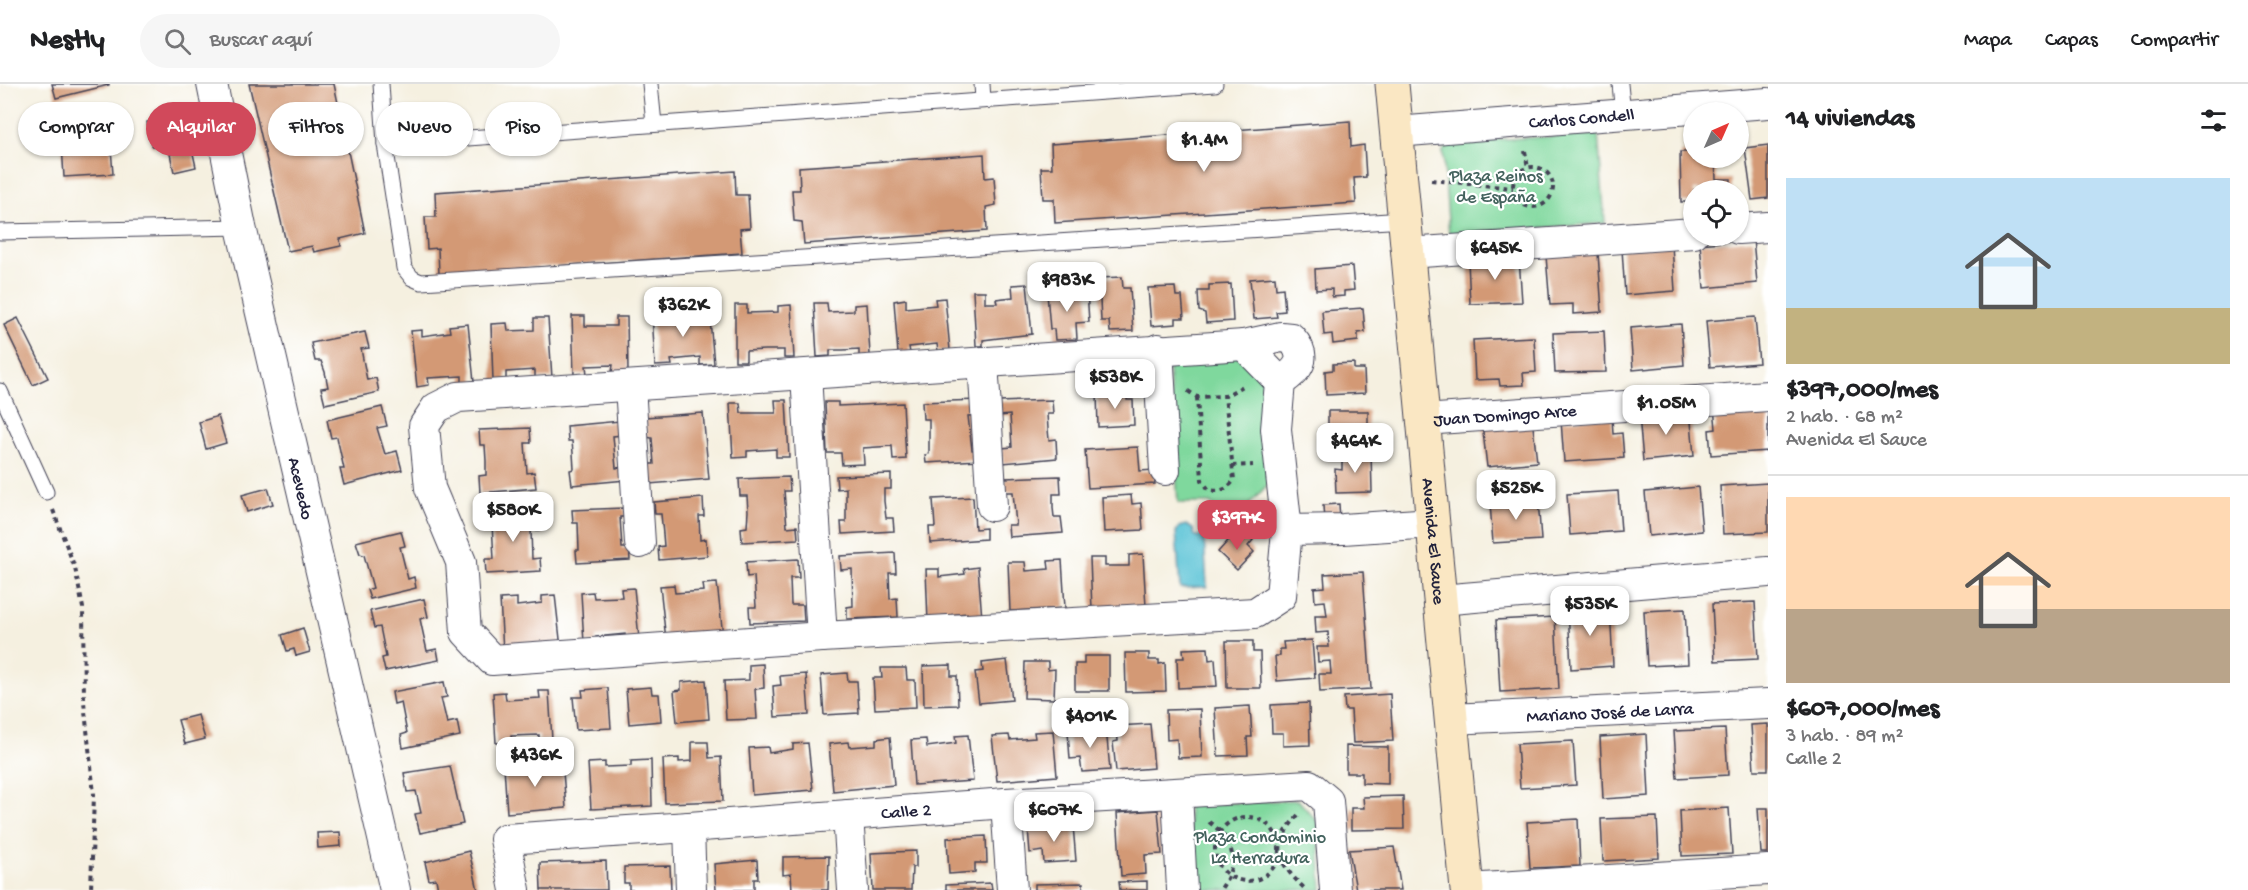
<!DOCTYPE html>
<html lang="es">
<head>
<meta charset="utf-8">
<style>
	body { margin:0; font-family:"Gochi Hand",sans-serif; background:#f6f6f6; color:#202124; height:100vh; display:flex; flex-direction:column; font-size:22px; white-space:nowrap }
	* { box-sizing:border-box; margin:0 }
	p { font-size:20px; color:#757577 }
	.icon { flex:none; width:33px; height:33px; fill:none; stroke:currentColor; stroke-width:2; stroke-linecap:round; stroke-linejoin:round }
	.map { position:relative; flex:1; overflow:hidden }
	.side { display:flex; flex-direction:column; background:#fff; width:480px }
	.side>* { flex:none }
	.hud { position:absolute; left:18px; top:18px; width:570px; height:54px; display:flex; gap:12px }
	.needle { width:39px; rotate:45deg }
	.buttons { position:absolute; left:1683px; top:18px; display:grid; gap:12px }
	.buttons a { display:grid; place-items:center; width:66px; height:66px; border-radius:50%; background:#fff; box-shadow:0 2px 4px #0004; font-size:30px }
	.price { position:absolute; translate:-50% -51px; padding:0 14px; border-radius:12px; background:#fff; color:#222; font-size:20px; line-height:39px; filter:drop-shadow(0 2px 3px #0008) }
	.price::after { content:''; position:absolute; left:50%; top:36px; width:18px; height:14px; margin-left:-9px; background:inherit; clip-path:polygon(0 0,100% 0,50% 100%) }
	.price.on { background:#d1495b; color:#fff }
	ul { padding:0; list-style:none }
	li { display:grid; align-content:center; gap:12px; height:318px; padding:0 18px }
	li+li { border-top:2px solid #e0e0e0 }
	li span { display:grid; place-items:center; height:186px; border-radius:0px; color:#555 }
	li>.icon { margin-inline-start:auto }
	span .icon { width:108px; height:108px; fill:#fffc; stroke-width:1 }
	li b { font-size:26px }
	h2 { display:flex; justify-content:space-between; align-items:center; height:72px; padding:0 18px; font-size:26px }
	.tag { padding:0 21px; border-radius:27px; background:#fff; box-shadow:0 2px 4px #0004; font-size:21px; line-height:54px }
	.tag.on { background:#d1495b; color:#fff }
	header { display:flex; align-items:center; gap:36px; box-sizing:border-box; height:84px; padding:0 30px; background:#fff; border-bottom:2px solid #e0e0e0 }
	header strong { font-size:28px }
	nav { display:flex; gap:33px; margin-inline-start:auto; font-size:21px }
	.search { width:420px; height:54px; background:#f6f6f6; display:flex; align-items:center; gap:15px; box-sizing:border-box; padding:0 21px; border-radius:33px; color:#757577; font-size:22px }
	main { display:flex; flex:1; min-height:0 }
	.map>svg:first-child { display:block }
	.green { fill:#7fd89d; stroke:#507d6c; stroke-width:1.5 }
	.water { fill:#5ac3d6; stroke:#3e7288; stroke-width:1.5 }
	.building { fill:#d39975 }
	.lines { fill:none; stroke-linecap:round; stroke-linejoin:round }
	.lane-casing { stroke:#424154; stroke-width:17 }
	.street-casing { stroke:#424154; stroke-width:32 }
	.secondary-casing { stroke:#424154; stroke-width:35 }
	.path { stroke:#424154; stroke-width:4; stroke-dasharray:4.5 4.5; stroke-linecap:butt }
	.lane { stroke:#fff; stroke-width:15 }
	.street { stroke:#fff; stroke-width:30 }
	.secondary { stroke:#fae7c3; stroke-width:33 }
	.labels { text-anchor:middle; stroke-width:4.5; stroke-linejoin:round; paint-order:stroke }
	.street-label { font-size:18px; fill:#22223b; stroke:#fff }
	.park-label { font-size:18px; fill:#43625d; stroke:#fff }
</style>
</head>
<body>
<header>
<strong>Nestly</strong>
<div class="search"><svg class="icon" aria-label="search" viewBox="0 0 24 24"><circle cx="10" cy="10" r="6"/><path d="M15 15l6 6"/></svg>Buscar aquí</div>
<nav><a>Mapa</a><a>Capas</a><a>Compartir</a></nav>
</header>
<main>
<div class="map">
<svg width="1768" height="806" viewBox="0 0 1768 806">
	<rect width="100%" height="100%" fill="#fff"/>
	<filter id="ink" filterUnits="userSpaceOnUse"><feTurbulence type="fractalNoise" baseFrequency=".0167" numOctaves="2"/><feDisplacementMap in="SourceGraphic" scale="12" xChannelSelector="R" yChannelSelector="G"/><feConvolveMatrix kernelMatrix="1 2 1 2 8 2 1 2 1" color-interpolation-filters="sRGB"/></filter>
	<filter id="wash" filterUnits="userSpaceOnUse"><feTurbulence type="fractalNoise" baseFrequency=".008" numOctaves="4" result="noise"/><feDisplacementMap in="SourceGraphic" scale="24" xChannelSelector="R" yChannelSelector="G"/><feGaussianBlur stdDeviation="1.35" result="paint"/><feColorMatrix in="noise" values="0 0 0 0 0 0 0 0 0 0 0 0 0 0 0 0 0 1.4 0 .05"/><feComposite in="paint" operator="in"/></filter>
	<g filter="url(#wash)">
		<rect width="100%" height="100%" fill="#f5f0e0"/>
		<g class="green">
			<polygon points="1598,50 1605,139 1449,151 1443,67 1453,58"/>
			<polygon points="1244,270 1273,303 1272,396 1232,439 1210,419 1178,419 1168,271"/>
			<polygon points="1298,716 1318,738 1322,806 1194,806 1188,721"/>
		</g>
		<polygon class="water" points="1186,441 1193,445 1195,452 1204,452 1207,503 1180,504 1176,448 1179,443"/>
		<g id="blocks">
			<g class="building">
				<polygon points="52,0 109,0 109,1 56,14"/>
				<polygon points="249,0 334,0 365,149 340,155 341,162 314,168 312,162 288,167"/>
				<polygon points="108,25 113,90 64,93 60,29"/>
				<polygon points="177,32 182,56 152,62 147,38"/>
				<polygon points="1350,37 1351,63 1364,61 1366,93 1354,94 1356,119 1055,139 1054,115 1043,115 1041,84 1052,84 1051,60"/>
				<polygon points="1768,61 1768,114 1752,116 1745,64"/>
				<polygon points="192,65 196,83 174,88 170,70"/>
				<polygon points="1680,68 1694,68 1694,74 1715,74 1716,95 1731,95 1731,106 1694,106 1694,118 1681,118"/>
				<polygon points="984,70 985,94 994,93 996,121 986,123 987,147 804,160 802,138 794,137 792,106 800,106 799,83"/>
				<polygon points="735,87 736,111 748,111 750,144 740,145 742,169 439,190 438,164 427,165 425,133 436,133 435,108"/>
				<polygon points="1753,155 1757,199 1704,204 1700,160"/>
				<polygon points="1672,161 1675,207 1625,211 1622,165"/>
				<polygon points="1598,169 1602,228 1573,230 1573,220 1550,221 1546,172"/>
				<polygon points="1519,174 1522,218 1470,220 1468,177"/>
				<polygon points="1352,182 1354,206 1344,207 1344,212 1332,213 1332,205 1316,206 1315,185"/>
				<polygon points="1122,193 1123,204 1130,204 1133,247 1110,248 1109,237 1101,237 1099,194"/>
				<polygon points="1275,193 1276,205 1283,204 1285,227 1276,228 1277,233 1254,235 1250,195"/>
				<polygon points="1027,200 1032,250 983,256 983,262 976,262 973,207 985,207 985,219 997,219 996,215 1013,213 1012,201"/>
				<polygon points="1231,200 1233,237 1206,239 1205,229 1199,227 1198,207 1209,207 1209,201"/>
				<polygon points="1175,203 1176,212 1182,212 1184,234 1176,234 1176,240 1151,242 1148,204"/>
				<polygon points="1087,206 1089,238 1076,239 1077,255 1055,256 1054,245 1050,245 1047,209"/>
				<polygon points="945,214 950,266 938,267 937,260 909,263 910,269 898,270 894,217 906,215 906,224 936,221 935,215"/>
				<polygon points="814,219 827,219 828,228 854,227 854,221 867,220 870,271 859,272 859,265 843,266 830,266 830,272 817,273"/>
				<polygon points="735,221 747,221 747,229 778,228 778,222 791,221 794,274 784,274 784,266 765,266 746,267 746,277 735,277"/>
				<polygon points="1363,224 1365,248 1358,249 1358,257 1333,260 1332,250 1324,251 1322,227"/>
				<polygon points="709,225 714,280 700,281 700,273 671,276 672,281 655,282 652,228 667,228 667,236 696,233 696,226"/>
				<polygon points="572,232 585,232 585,242 616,242 616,233 627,233 628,288 612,288 613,281 586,282 587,290 574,291"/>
				<polygon points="1755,233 1759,279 1710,283 1706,237"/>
				<polygon points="18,234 48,294 33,301 4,241"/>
				<polygon points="534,234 548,234 552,294 535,295 535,286 506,288 506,297 493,297 491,240 507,239 508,247 534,246"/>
				<polygon points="468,240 474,298 462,299 462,292 428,294 429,301 417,303 411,247 422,246 422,252 450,248 449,242"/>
				<polygon points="1681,240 1684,281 1633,286 1630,244"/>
				<polygon points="1604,247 1606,288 1555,289 1553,249"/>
				<polygon points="365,248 369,264 361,265 367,296 376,294 379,308 325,320 321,304 328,303 325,288 321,277 315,277 311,259"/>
				<polygon points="1534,253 1536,288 1523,289 1524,301 1500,302 1499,295 1475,296 1473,256"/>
				<polygon points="1354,279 1354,285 1364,285 1365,309 1326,311 1325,287 1333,286 1333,280"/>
				<polygon points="1127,307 1127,316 1133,316 1134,341 1098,343 1097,309"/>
				<polygon points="775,316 786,316 789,373 776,373 776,365 747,367 747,373 733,374 730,319 740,319 741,329 776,329"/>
				<polygon points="978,316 979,331 968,332 972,366 978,365 979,376 926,379 925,371 929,370 929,335 923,335 922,318"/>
				<polygon points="1052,316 1053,330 1047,330 1048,345 1049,356 1056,355 1057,374 1003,379 1002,364 1012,363 1010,331 999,332 999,318"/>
				<polygon points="825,318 838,318 838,322 903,319 906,375 893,376 892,362 863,364 864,380 842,381 841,369 827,369"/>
				<polygon points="1768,318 1768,367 1711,371 1709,346 1716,345 1714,323"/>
				<polygon points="382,323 387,342 377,344 385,370 397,367 402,386 344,401 340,385 344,385 337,353 331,354 327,336"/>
				<polygon points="1690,326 1694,372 1643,377 1639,331"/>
				<polygon points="1328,327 1368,327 1368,356 1337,356 1337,348 1328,348"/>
				<polygon points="703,329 709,395 649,400 647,380 654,380 652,354 647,353 645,333"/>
				<polygon points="218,332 226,359 206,365 199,338"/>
				<polygon points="1612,333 1613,350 1622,349 1624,374 1564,378 1561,336"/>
				<polygon points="1532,334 1537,378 1487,383 1482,339"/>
				<polygon points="620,337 622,351 613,352 616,384 625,383 626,396 572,401 570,386 574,385 573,369 572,357 568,357 567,342"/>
				<polygon points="530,344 531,359 525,359 527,389 534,388 536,404 480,409 479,392 486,391 486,377 485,361 480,361 479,346"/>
				<polygon points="1138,363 1140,387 1154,386 1155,400 1088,404 1085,366"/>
				<polygon points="1347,368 1371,368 1372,408 1336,409 1335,385 1342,386 1342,378 1348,377"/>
				<polygon points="891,390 891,405 884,405 884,417 886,434 893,434 894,447 842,450 841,438 846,438 846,404 837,405 836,392"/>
				<polygon points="1060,392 1061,410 1053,410 1053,424 1054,433 1061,433 1063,449 1009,453 1008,441 1016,441 1013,408 1005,408 1005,394"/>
				<polygon points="789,393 790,407 784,407 787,443 797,442 798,455 742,458 741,444 747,443 748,427 747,412 740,412 739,395"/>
				<polygon points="1768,399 1768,448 1723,450 1720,402"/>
				<polygon points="1698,403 1702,447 1649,452 1645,408"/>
				<polygon points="268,404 273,420 247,428 242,411"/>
				<polygon points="1618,407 1621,447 1570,451 1567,410"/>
				<polygon points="1131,411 1132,420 1141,419 1143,446 1104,448 1102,413"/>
				<polygon points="973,413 975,445 986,444 986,455 930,459 929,443 935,443 933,415"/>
				<polygon points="703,414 704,432 699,432 700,456 706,455 707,472 659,476 658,463 664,462 663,450 661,430 655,430 654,418"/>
				<polygon points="1538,415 1541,456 1493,459 1490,419"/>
				<polygon points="1339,420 1340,436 1324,437 1323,421"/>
				<polygon points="624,424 625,433 620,433 622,464 629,464 630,476 577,479 576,466 579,466 578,439 573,439 572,426"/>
				<polygon points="538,428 539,446 531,446 532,475 540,474 541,487 486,490 485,475 494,475 492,440 485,440 484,430"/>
				<polygon points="401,447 405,462 400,463 408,495 414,493 416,504 370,515 367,506 373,504 364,471 360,470 356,458"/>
				<polygon points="1235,449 1241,455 1247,450 1253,456 1248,462 1254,468 1237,486 1218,468"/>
				<polygon points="895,469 896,489 889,489 890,515 897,514 898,533 847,535 847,523 853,522 852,485 841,486 840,472"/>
				<polygon points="1143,470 1146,523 1092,526 1090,474 1105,474 1105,482 1129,482 1129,471"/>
				<polygon points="798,475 799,494 790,494 791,521 803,521 804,537 750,539 749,523 756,523 755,507 754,492 747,493 746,478"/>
				<polygon points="1062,476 1065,524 1010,527 1008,478 1025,478 1026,487 1049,485 1048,477"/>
				<polygon points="978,483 982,535 968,536 967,529 938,532 928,538 926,485 939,485 939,493 965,490 964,485"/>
				<polygon points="1363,488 1371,605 1320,608 1319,590 1331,590 1330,577 1318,578 1317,563 1329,563 1328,548 1316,549 1315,532 1327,532 1325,517 1315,518 1314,504 1325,503 1324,490"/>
				<polygon points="717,499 723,552 666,556 660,502 674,501 675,509 704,507 703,500"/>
				<polygon points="634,504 639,554 626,555 625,550 596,553 596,559 584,559 581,509 593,508 594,514 622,513 621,505"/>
				<polygon points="555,511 561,564 503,567 500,515 517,514 517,522 542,519 542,512"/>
				<polygon points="424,515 428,533 420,535 423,549 427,567 437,565 439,576 385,587 382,574 386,573 380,543 374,544 370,527"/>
				<polygon points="1755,518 1758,575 1715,577 1712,520"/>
				<polygon points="1610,522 1613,582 1571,585 1568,524"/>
				<polygon points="1685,525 1688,580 1647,582 1644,527"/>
				<polygon points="1555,533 1559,605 1500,608 1496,536"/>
				<polygon points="303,544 310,568 296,572 294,565 287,567 282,551"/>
				<polygon points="1312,556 1315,594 1277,597 1275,572 1280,572 1280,565 1284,565 1283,558"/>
				<polygon points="1226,557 1253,557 1253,568 1260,568 1261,604 1227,604"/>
				<polygon points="1208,564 1209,576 1215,575 1217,602 1178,604 1177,574 1184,574 1183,565"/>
				<polygon points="1125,569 1149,569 1149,576 1159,576 1159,580 1165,579 1166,607 1126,608"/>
				<polygon points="1084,572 1109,572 1109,607 1075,607 1075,580 1084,580"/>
				<polygon points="1007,576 1012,616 979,619 975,588 983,587 982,579"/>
				<polygon points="1025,578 1048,578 1048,586 1055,585 1054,615 1024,614"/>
				<polygon points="763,580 764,604 755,605 757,635 726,636 724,597 749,596 749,581"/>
				<polygon points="951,581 951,592 957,592 958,621 924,622 923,582"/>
				<polygon points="881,584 906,584 907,596 915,596 916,623 875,625 873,594 882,594"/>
				<polygon points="847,589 848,597 857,597 859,629 824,631 821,591"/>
				<polygon points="806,590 809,631 775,633 773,602 781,601 780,592"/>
				<polygon points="706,596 709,635 677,638 674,607 681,606 681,598"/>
				<polygon points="444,598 447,613 441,614 447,639 457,637 460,652 403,664 401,651 407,649 401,618 394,620 392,608"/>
				<polygon points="651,603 652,610 659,610 661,637 629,640 626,605"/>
				<polygon points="608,604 611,644 576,646 573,613 583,613 582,606"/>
				<polygon points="539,607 549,607 552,656 539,657 539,651 511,652 511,658 496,659 493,609 505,608 506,616 540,614"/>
				<polygon points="1390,610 1393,657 1353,659 1351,626 1345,626 1344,613"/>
				<polygon points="1309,619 1310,661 1283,662 1283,649 1272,649 1271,621"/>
				<polygon points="1250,622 1252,653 1247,653 1248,671 1218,672 1215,624"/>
				<polygon points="1200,625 1202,673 1178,674 1177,655 1167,656 1166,626"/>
				<polygon points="198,631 205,655 185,660 178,636"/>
				<polygon points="1150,640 1154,684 1116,687 1113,658 1118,657 1117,642"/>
				<polygon points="1768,640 1768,686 1754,686 1751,641"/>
				<polygon points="1106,644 1110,686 1082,688 1080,674 1070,675 1068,648"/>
				<polygon points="1725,645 1728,691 1677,694 1674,647"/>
				<polygon points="1053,647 1057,692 997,697 992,652 1009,651 1010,656 1035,654 1034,648"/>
				<polygon points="1646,650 1649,712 1603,715 1600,653"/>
				<polygon points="968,651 973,697 914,701 911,656 926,655 927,663 956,659 955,652"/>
				<polygon points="890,653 894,701 833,707 829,660 848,658 849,663 876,661 876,655"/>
				<polygon points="1573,657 1576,701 1520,704 1517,660"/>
				<polygon points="692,658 708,658 709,674 721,673 723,717 665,719 663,675 679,674 679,678 692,677"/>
				<polygon points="808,659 813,706 752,711 749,664 768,663 769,669 793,665 793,660"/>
				<polygon points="1346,662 1388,663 1388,700 1362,699 1362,689 1346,689"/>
				<polygon points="562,676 566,724 507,729 504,682 523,681 523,685 546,684 546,678"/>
				<polygon points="651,676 652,722 591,725 588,679 605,678 605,683 631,682 631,677"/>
				<polygon points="450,682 463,740 420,749 415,730 421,729 416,707 407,708 404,689"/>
				<polygon points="1403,712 1404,745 1351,746 1351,724 1364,724 1363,713"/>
				<polygon points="1729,724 1732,770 1682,772 1680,727"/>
				<polygon points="1758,724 1768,724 1768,769 1761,769"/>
				<polygon points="1158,726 1162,770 1145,771 1146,790 1121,792 1117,729"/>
				<polygon points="1657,733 1659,774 1603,777 1601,735"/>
				<polygon points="1578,735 1580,782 1530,784 1527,738"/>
				<polygon points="1073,741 1076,777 1044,779 1043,767 1030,769 1028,744"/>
				<polygon points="340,748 341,762 318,764 317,749"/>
				<polygon points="986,752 987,779 975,779 975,788 949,790 947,754"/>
				<polygon points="1394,763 1401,806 1356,806 1349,766"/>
				<polygon points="469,767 478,806 438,806 436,795 429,796 425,778"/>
				<polygon points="916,767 916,783 912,783 911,806 873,806 871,769"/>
				<polygon points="829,772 828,806 792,806 791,790 783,791 783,773"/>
				<polygon points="757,776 758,795 754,795 754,806 716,806 714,780"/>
				<polygon points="606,777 607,806 541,806 540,779"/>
				<polygon points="670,782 671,806 629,806 629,799 624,799 624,783"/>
				<polygon points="1147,797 1147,806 1120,806 1119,798"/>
				<polygon points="991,799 992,806 946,806 946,801"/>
				<polygon points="1083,799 1083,806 1035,806 1035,800"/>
			</g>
		</g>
	</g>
	<g filter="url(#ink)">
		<use href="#blocks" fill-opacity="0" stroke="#424154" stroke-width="1.5"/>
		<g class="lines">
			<g class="lane-casing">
				<g id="lane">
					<polyline points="381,0 385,60 404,184 412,194 421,198 1404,136"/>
					<polyline points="650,0 654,40"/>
					<polyline points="982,0 983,16"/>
					<polyline points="1620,0 1623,31"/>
					<polyline points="385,60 1215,0"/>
					<polyline points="0,148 241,143"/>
					<polyline points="0,307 46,408"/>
				</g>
			</g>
			<g class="street-casing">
				<g id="street">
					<path id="s1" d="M212,0L241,143L395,806"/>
					<path id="s2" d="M1396,48L1768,19"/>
					<polyline points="1738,145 1768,143"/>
					<polyline points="1408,169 1694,149"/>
					<polygon points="1244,261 1280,298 1276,345 1287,446 1281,512 1255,529 822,553 492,576 466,548 461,478 430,404 424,342 436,324 458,313"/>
					<path d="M1244,261L1281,253L1291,254C1309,274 1299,286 1280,298"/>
					<polyline points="1158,265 1165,386"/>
					<polyline points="983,278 992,422"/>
					<polyline points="806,291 822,553"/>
					<polyline points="630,302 640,459"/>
					<path id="s3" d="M1423,336L1768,312"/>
					<polyline points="1287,446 1343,445 1433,439"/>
					<polyline points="1440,516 1768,488"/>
					<path id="s4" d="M1451,635L1768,620"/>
					<polyline points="1177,709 1182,806"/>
					<polyline points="1006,719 1012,806"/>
					<polyline points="848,731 853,806"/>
					<polyline points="689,743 691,806"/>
					<polyline points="1467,805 1768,786"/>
					<path id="s5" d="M515,806L505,755L689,743L1006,719L1309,701L1328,717L1335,806"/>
				</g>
			</g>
			<g class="secondary-casing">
				<g id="secondary">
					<path id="s6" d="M1392,0L1467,806"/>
				</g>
			</g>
			<g class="path">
				<polyline points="1525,67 1528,84"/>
				<circle cx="1533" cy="103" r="20"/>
				<polyline points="1431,96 1513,104"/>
				<polyline points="1188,307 1197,313 1225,312 1245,301"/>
				<path d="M1197,313L1202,396L1209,406C1221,408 1227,406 1234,396L1225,312"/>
				<polyline points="1232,382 1253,381"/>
				<polyline points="53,426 75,484 83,524 84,618 94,710 91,806"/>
				<path d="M1298,731C1271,763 1276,777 1305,805"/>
				<circle cx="1247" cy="765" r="32"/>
				<path d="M1209,738C1236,758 1239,779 1220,806"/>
			</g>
			<use href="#lane" class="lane"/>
			<use href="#street" class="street"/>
			<use href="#secondary" class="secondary"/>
		</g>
	</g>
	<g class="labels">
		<g class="street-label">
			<text dy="6" stroke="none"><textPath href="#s2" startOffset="186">Carlos Condell</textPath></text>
			<text dy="6" stroke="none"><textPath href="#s3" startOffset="82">Juan Domingo Arce</textPath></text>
			<text dy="6" stroke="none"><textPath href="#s1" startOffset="414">Acevedo</textPath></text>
			<text dy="6" stroke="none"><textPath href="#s6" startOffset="459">Avenida El Sauce</textPath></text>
			<text dy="6" stroke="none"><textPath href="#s4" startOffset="159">Mariano José de Larra</textPath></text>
			<text dy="6" stroke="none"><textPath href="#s5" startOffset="454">Calle 2</textPath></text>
		</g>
		<g class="park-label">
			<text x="1496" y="97">Plaza Reinos<tspan x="1496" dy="21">de España</tspan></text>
			<text x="1260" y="758">Plaza Condominio<tspan x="1260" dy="21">La Herradura</tspan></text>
		</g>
	</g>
</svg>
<div class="buttons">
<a><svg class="needle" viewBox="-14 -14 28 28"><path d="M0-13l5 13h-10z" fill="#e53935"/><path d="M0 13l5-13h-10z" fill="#757577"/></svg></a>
<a><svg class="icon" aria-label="locate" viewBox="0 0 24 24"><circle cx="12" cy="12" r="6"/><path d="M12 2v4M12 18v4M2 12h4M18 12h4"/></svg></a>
</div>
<b class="price" style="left:1204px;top:89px">$1.4M</b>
<b class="price" style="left:1495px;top:197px">$645K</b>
<b class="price" style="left:1067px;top:229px">$983K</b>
<b class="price" style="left:683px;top:254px">$362K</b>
<b class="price" style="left:1115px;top:326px">$538K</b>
<b class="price" style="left:1666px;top:352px">$1.05M</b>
<b class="price" style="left:1355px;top:390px">$464K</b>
<b class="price" style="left:1516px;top:437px">$525K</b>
<b class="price" style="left:513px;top:459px">$580K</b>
<b class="price on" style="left:1237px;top:467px">$397K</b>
<b class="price" style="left:1590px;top:553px">$535K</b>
<b class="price" style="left:1090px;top:665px">$401K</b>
<b class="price" style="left:535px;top:704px">$436K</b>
<b class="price" style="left:1054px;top:759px">$607K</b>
<div class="hud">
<a class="tag">Comprar</a>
<a class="tag on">Alquilar</a>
<a class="tag">Filtros</a>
<a class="tag">Nuevo</a>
<a class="tag">Piso</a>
</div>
</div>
<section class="side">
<h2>14 viviendas<svg class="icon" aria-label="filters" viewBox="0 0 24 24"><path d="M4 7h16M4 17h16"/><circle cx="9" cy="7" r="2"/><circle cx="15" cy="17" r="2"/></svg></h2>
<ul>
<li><span style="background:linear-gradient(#bfe0f5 70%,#c2b280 0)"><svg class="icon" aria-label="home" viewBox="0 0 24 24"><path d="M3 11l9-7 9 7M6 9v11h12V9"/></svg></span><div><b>$397,000/mes</b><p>2 hab. · 68 m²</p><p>Avenida El Sauce</p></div></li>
<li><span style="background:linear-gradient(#ffd9b3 60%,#b9a48a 0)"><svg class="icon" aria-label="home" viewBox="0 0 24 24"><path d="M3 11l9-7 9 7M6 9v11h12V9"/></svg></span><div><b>$607,000/mes</b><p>3 hab. · 89 m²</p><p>Calle 2</p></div></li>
</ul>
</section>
</main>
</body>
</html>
